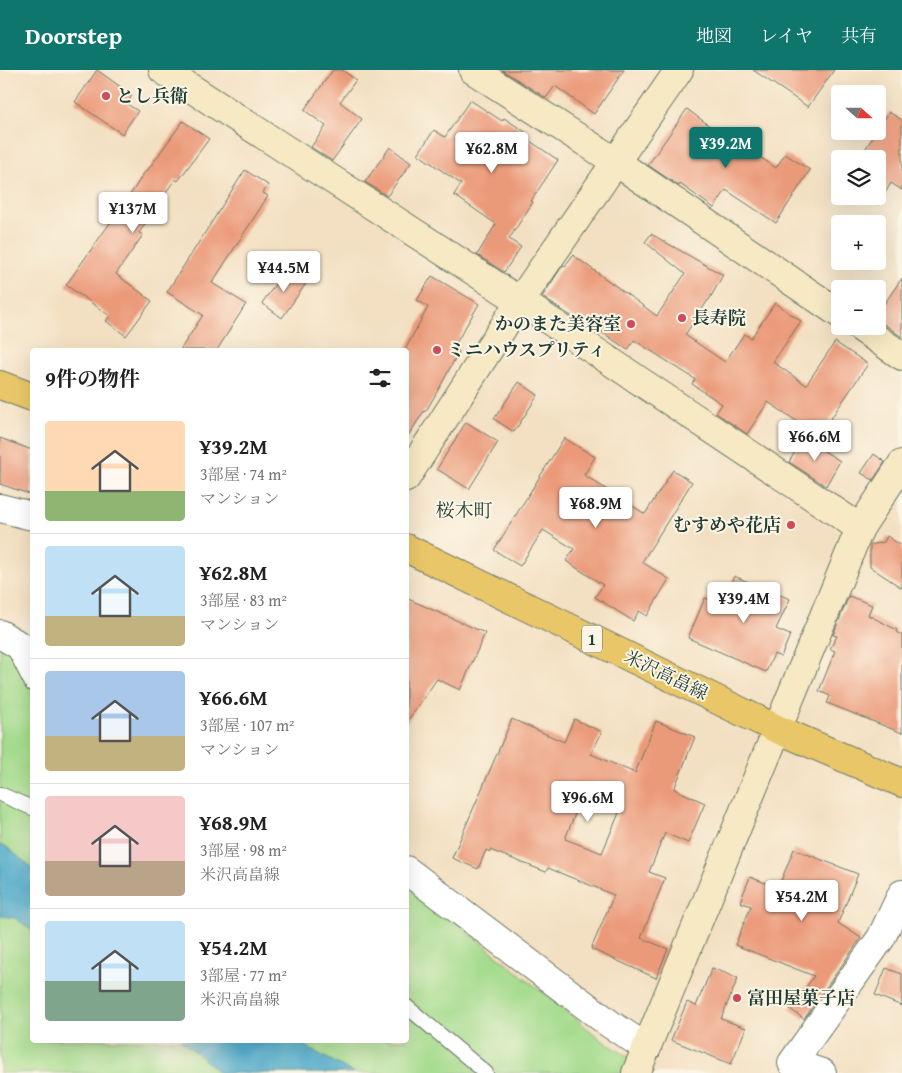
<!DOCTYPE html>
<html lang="ja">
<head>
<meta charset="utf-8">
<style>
	body { margin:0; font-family:"Gentium Book Plus","Noto Serif JP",serif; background:#f2f2f2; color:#222; height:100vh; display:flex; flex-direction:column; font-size:19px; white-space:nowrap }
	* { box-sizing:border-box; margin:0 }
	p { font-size:16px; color:#767676 }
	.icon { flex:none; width:28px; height:28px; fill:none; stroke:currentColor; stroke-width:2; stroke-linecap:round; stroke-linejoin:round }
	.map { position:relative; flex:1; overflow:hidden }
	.panel { position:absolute; left:30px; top:278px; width:379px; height:695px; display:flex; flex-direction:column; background:#fff; border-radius:5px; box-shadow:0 5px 20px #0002 }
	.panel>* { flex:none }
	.needle { width:32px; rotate:111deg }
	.tools { position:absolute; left:831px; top:15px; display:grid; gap:10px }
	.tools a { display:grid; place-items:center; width:55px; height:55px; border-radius:5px; background:#fff; box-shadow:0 5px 20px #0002; font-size:25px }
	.price { position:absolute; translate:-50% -42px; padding:0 11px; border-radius:5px; background:#fff; color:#222; font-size:16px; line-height:32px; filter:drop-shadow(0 1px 2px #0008) }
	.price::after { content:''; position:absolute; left:50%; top:30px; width:15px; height:11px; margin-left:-8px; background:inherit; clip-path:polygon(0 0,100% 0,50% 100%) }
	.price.current { background:#0f766e; color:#fff }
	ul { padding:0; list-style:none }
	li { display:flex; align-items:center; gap:15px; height:125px; padding:0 15px }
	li+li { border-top:1px solid #e0e0e0 }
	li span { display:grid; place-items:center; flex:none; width:140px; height:100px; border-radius:5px; color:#555 }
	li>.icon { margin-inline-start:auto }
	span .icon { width:60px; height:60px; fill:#fffc; stroke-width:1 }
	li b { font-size:21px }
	h2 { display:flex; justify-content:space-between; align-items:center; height:60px; padding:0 15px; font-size:21px }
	header { display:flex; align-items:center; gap:30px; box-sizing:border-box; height:70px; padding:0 25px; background:#0f766e; color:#fff }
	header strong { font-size:24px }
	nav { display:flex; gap:28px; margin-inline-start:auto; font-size:18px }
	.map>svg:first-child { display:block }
	.green { fill:#a4db8d; stroke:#628c60 }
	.water { fill:#4ba9ca; stroke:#35737f }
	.building { fill:#eb9a79; fill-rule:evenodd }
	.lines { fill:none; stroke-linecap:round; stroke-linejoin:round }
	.lane-casing { stroke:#697666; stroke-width:16 }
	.street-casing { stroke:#697666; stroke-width:30 }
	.secondary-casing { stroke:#697666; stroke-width:30 }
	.primary-casing { stroke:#697666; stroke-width:30 }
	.lane { stroke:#fff; stroke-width:14 }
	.street { stroke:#fff; stroke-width:28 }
	.secondary { stroke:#f6e9c3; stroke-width:28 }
	.primary { stroke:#e9c769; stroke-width:28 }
	.poi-dot { fill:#d1495b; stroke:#fcf5e5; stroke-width:2 }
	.labels { text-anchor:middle; stroke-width:4; stroke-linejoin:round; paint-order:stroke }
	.shield { fill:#fcf5e5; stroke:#617469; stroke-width:1 }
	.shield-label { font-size:16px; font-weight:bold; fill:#1f3d34 }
	.poi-label { font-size:18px; font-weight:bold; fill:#1f3d34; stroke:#fcf5e5; text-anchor:start }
	.street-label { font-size:18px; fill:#1f3d34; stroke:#fcf5e5 }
	.neighbourhood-label { font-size:19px; fill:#1f3d34; stroke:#fcf5e5 }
</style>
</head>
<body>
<header>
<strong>Doorstep</strong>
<nav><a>地図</a><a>レイヤ</a><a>共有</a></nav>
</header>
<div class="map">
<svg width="902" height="1003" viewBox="0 0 902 1003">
	<rect width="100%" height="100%" fill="#fcf5e5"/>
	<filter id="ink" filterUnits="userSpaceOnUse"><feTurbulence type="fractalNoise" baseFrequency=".02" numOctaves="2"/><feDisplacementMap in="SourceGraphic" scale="10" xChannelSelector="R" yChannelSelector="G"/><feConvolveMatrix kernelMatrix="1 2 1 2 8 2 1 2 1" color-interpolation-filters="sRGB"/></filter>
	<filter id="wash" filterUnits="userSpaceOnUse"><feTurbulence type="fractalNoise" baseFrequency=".0096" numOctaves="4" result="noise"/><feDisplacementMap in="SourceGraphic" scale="20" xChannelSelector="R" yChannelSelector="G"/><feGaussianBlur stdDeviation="1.12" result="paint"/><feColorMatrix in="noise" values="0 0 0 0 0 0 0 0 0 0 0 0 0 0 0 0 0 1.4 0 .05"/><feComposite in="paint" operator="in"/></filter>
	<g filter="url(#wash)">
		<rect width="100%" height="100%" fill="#f3e0c2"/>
		<polygon class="green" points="0,573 32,593 32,970 406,970 406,812 603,971 654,1003 0,1003"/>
		<g class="water">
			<polygon points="0,775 7,777 32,798 32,860 15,848 0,846"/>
			<polygon points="181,970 294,970 354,1003 220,1003"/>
		</g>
		<g id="blocks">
			<g class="building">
				<polygon points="97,0 132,25 127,34 138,41 122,64 75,32"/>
				<polygon points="333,0 342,0 356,10 340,32 362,49 332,91 311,77 326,56 304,40"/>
				<polygon points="502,0 624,0 594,44 555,16 546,28"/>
				<polygon points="753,0 834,0 808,37"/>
				<polygon points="470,30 502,51 504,48 527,63 524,67 558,90 531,131 533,132 509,169 521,177 504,202 477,185 496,154 454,125 461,114 418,84 434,60 445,67"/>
				<polygon points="687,39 730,71 732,68 776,98 785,84 810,100 776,153 726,120 714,138 680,114 679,116 648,95"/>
				<polygon points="889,42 902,50 902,120 891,113 878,135 878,89 873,89 864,81"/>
				<polygon points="183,51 209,69 178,111 175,109 139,163 143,165 116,204 152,231 126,266 106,251 110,246 66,215 115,146 116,147 146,100 147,101"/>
				<polygon points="390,77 411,93 387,126 365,112"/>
				<polygon points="245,100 268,115 263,123 268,126 212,213 246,234 217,280 180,280 203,245 167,222"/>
				<polygon points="651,164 723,205 709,230 708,230 685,265 725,292 744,264 751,268 775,233 801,251 773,292 806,315 835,272 868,294 819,366 768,332 747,364 716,343 722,334 692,314 695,309 634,270 628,280 602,262 599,265 572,246 571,246 542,227 563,195 565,196 573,185 657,246 685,204 645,172"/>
				<polygon points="287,198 307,212 282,248 262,233"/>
				<polygon points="432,206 479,234 453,278 459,281 441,315 426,341 424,341 406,369 406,278 428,237 417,230"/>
				<polygon points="902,208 902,267 878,250 878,243"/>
				<polygon points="519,312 538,325 514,362 494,349"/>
				<polygon points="466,352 498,372 469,419 437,399"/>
				<polygon points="0,368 32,380 32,425 0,414"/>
				<polygon points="564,368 595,387 584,405 645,444 673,400 692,412 642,492 669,509 647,546 639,541 633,551 595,527 603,515 566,491 574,479 543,460 520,496 494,480"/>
				<polygon points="803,368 840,391 826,416 789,392"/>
				<polygon points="874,384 885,392 873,410 861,403"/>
				<polygon points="887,466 902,476 902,518 870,497 870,475 884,472"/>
				<polygon points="734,506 790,529 776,559 790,565 781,587 774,584 766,602 688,568 705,528 722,534"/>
				<polygon points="849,526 872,535 868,545 897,560 896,562 902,565 902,663 827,633 830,626 819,621 835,581 830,579 837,566 833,565"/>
				<polygon points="406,528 485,563 460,620 437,609 406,653"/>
				<path d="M512,649L564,672L574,649L602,662L591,684L635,703L656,651L695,667L674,719L705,733L688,773L665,763L649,802L665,808L641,868L668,879L656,908L591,879L614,825L548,798L546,802L490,780V782L486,780L478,799L452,788ZM582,727L619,743L602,783L565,769Z"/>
				<polygon points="794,779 858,804 838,853 861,868 804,949 790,939 814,906 735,875 751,836 740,832 750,807 778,818"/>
				<polygon points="712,898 738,908 721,949 746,958 731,994 671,970 687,932 696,936"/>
				<polygon points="886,898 902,904 902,936 875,925"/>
			</g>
		</g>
	</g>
	<g filter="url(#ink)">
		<use href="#blocks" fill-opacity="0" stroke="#697666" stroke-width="1"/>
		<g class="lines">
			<g class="lane-casing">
				<g id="lane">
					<polyline points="13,577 32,614"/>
					<polyline points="0,724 32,738"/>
					<polyline points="406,936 486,1003"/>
				</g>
			</g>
			<g class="street-casing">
				<g id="street">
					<polyline points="0,438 32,446"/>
					<polyline points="0,564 32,583"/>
					<polyline points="406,800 610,954 647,978"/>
					<polyline points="822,1003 792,993 881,868 902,824"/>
				</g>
			</g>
			<g class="secondary-casing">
				<g id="secondary">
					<polyline points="163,0 520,231 860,458"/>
					<polyline points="473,0 616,92 840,244"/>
					<polyline points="858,256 902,286"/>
					<polyline points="406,408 520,231 679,0"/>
					<polyline points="636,1003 860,458 902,394"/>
				</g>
			</g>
			<g class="primary-casing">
				<g id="primary">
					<polyline points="0,315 32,327"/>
					<polyline points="406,478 777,659 902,713"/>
				</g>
			</g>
			<use href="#lane" class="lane"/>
			<use href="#street" class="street"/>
			<use href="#secondary" class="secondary"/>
			<use href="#primary" class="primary"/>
		</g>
	</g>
	<g class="poi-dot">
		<circle cx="106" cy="26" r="5"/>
		<circle cx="682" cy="248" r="5"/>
		<circle cx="631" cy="254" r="5"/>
		<circle cx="437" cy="280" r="5"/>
		<circle cx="791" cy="455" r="5"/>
		<circle cx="737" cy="928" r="5"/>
	</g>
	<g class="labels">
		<rect class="shield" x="582" y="555.5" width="20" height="27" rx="4"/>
		<g class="shield-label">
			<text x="592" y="575">1</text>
		</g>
		<g class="poi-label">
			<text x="116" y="32">とし兵衛</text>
			<text x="692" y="254">長寿院</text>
			<text x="621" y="260" text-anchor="end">かのまた美容室</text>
			<text x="447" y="286">ミニハウスプリティ</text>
			<text x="781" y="461" text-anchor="end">むすめや花店</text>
			<text x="747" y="934">富田屋菓子店</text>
		</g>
		<g class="street-label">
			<text transform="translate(666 605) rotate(26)" y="6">米沢高畠線</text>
		</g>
		<g class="neighbourhood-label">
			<text x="464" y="447">桜木町</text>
		</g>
	</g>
</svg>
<div class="tools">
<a><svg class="needle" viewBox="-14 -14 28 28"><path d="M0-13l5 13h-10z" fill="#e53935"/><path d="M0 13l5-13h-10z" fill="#767676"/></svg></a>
<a><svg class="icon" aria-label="layers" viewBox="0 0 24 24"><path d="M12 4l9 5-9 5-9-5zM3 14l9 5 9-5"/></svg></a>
<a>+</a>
<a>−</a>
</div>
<b class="price current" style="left:726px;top:99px">¥39.2M</b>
<b class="price" style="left:492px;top:104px">¥62.8M</b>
<b class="price" style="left:133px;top:164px">¥137M</b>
<b class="price" style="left:284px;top:223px">¥44.5M</b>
<b class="price" style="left:815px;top:392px">¥66.6M</b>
<b class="price" style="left:596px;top:459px">¥68.9M</b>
<b class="price" style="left:744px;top:554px">¥39.4M</b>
<b class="price" style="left:588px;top:753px">¥96.6M</b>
<b class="price" style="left:802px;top:852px">¥54.2M</b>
<section class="panel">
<h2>9件の物件<svg class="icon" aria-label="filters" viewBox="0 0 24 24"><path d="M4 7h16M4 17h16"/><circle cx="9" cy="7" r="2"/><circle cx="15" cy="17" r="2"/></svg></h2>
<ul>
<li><span style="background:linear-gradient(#ffd9b3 70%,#8fb573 0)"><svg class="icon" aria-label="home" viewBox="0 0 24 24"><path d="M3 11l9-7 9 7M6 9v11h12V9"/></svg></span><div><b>¥39.2M</b><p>3部屋 · 74 m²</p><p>マンション</p></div></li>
<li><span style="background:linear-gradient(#bfe0f5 70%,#c2b280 0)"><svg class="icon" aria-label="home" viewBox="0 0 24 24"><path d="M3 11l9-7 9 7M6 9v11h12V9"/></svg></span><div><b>¥62.8M</b><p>3部屋 · 83 m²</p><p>マンション</p></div></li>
<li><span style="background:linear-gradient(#a9c7e8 65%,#c2b280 0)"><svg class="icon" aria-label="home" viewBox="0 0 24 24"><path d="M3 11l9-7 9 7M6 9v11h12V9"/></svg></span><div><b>¥66.6M</b><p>3部屋 · 107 m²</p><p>マンション</p></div></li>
<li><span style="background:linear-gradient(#f6c9c9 65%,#b9a48a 0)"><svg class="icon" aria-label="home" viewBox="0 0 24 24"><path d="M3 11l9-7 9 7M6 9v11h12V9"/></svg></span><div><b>¥68.9M</b><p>3部屋 · 98 m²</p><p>米沢高畠線</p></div></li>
<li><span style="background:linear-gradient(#bfe0f5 60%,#7fa58c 0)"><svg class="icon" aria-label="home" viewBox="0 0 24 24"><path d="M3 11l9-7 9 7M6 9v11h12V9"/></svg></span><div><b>¥54.2M</b><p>3部屋 · 77 m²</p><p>米沢高畠線</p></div></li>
</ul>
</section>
</div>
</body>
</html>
